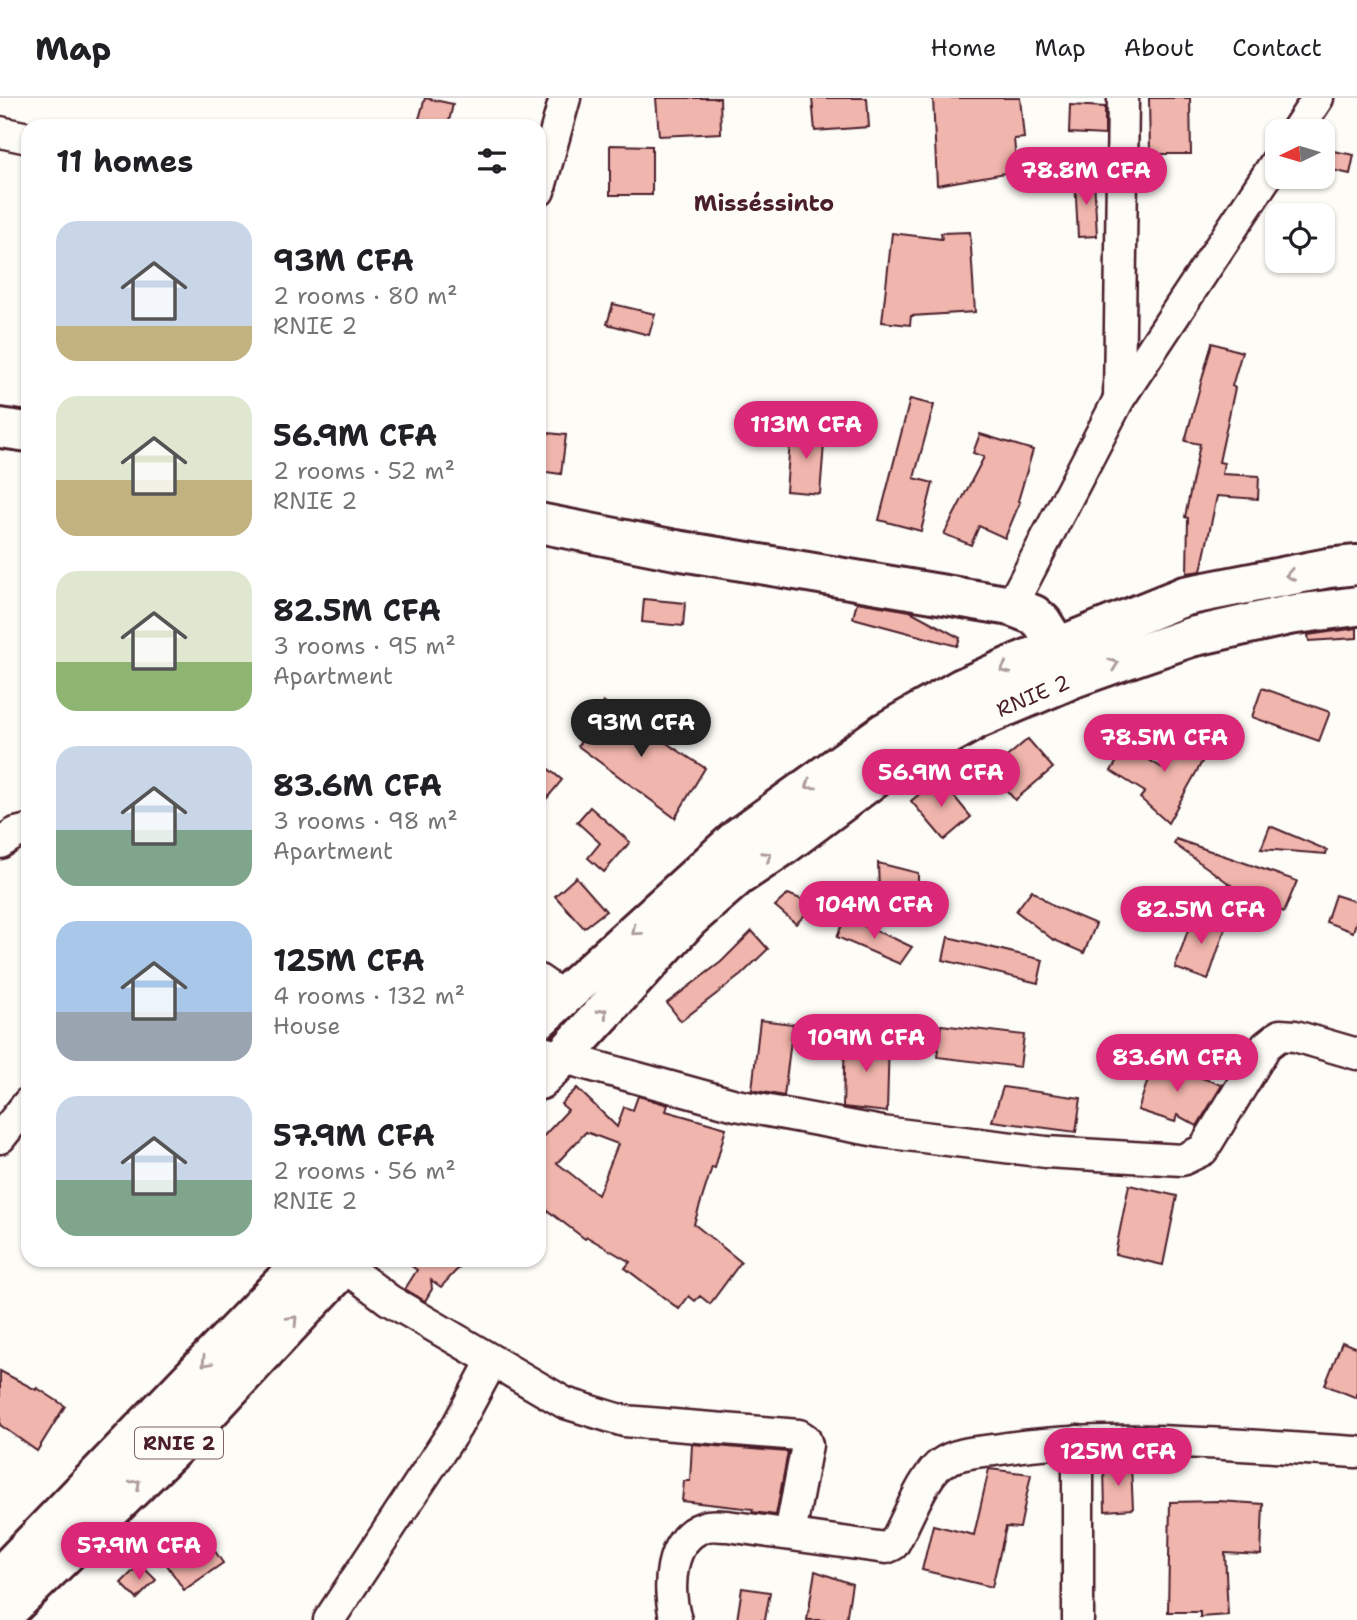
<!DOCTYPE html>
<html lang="en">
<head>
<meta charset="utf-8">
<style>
	body { margin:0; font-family:"Shantell Sans",sans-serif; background:#f2f2f2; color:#202124; height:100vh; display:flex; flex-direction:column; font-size:26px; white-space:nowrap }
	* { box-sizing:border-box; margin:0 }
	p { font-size:23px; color:#757577 }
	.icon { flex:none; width:38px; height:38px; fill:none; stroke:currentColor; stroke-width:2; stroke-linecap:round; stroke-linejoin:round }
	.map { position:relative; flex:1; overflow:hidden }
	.side { position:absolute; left:21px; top:21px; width:525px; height:1148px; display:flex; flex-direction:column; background:#fff; border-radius:21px; box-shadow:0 2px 5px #0004 }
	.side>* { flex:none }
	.needle { width:46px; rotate:265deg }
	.controls { position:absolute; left:1265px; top:21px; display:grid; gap:14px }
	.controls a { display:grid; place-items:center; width:70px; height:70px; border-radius:14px; background:#fff; box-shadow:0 2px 5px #0004; font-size:35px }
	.price { position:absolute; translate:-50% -60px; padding:0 16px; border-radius:24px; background:#db2777; color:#fff; font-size:23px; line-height:46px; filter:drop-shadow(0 2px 4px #0008) }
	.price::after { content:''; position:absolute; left:50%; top:42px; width:21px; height:16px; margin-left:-10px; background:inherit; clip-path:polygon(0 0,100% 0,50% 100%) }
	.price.active { background:#222; color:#fff }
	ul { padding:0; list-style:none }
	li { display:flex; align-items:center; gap:21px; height:175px; padding:0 35px }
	li span { display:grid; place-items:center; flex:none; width:196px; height:140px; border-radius:21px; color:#555 }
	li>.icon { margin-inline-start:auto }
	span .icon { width:84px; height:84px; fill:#fffc; stroke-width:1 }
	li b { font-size:30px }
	h2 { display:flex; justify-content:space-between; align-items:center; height:84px; padding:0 35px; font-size:30px }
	header { display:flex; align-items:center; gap:42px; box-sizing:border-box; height:98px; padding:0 35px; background:#fff; border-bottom:2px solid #e0e0e0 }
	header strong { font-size:33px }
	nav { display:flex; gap:38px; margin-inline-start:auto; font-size:24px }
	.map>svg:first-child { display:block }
	.building { fill:#f0b5ac; stroke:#4a1f2b; stroke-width:2; fill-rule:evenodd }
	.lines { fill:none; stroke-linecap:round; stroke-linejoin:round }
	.street-casing { stroke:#4a1f2b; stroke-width:35 }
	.secondary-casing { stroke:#4a1f2b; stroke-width:44 }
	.highway-casing { stroke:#4a1f2b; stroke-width:44 }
	.street { stroke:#fdfcf7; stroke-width:30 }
	.secondary { stroke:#fdfcf7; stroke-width:38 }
	.highway { stroke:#fdfcf7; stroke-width:38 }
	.oneway { stroke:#ac999b }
	.labels { text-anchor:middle; stroke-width:6; stroke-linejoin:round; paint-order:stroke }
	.shield { fill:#fdfcf7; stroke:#806168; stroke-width:2 }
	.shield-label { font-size:19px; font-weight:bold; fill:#4a1f2b }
	.street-label { font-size:21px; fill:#4a1f2b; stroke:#fdfcf7 }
	.neighbourhood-label { font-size:23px; font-weight:bold; fill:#4a1f2b; stroke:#fdfcf7 }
</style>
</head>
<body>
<header>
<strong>Map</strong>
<nav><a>Home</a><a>Map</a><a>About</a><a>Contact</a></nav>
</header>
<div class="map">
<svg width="1357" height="1522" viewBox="0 0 1357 1522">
	<rect width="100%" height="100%" fill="#fdfcf7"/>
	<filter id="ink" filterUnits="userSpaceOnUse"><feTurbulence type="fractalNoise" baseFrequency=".0143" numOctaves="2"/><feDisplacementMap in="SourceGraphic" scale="14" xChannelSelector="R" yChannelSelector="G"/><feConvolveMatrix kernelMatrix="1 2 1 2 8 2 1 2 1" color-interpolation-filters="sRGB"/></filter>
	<g filter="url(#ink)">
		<g class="building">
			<polygon points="425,0 453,6 448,28 417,28"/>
			<polygon points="656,0 720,0 721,35 659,38"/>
			<polygon points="812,0 867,0 869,29 815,33"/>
			<polygon points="933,0 1020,0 1024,40 1014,41 1017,73 937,87"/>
			<polygon points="1149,0 1190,0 1191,56 1150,56"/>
			<polygon points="1070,7 1105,9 1105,37 1069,35"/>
			<polygon points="610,47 652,48 652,97 610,97"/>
			<polygon points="1323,51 1354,57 1350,76 1323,70"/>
			<polygon points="1094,79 1097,138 1078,139 1075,80"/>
			<polygon points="970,134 975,214 911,218 910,227 882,224 892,135 942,141 941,135"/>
			<polygon points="613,206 655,216 649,237 607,226"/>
			<polygon points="1212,245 1242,254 1232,288 1235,290 1219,364 1224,365 1222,376 1259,378 1258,401 1217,398 1201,473 1187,475 1188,420 1185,419 1200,346 1185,343"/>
			<polygon points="910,301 934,307 914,380 933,385 921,433 879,422"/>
			<polygon points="791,331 825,334 820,396 786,393"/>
			<polygon points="539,334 566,337 561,376 539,373"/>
			<polygon points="980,336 1033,352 1018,403 1020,404 1005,440 979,428 971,447 944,436 984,359 973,355"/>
			<polygon points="644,501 685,505 683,528 642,524"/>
			<polygon points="857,504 910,513 960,540 957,548 853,520"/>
			<polygon points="1357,530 1357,540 1309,543 1308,537"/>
			<polygon points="1262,590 1330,614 1319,643 1252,619"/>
			<polygon points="603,604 705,670 675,720 578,648"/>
			<polygon points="1188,633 1212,646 1168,725 1140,700 1145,694 1111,673 1126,648 1166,672"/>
			<polygon points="1028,641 1053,670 1015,702 990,673"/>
			<polygon points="539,663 562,682 539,710"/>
			<polygon points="939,680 971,719 944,742 911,703"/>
			<polygon points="590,709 630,744 604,774 588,760 600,745 577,724"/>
			<polygon points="1270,728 1327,752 1326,756 1261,751"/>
			<polygon points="1176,741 1297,783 1284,814 1245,797 1174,746"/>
			<polygon points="878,765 918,775 918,802 879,793"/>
			<polygon points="576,779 606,813 584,830 555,798"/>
			<polygon points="1032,792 1053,808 1096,826 1084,855 1052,841 1016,813"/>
			<polygon points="788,796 815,807 796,826 775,808"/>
			<polygon points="1335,797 1357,804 1357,821 1353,834 1326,824"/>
			<polygon points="1194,814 1227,825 1208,882 1175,870"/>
			<polygon points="845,820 893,840 912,849 900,866 837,839"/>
			<polygon points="752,833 768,851 741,877 681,923 667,905 721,864"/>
			<polygon points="948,839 1043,862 1038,885 943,862"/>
			<polygon points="760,922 793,926 784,998 752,992"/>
			<polygon points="941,927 1024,937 1020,969 937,959"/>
			<polygon points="845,939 889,940 887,1014 843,1009"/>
			<polygon points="1154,963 1222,987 1197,1028 1177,1017 1175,1024 1138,1012"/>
			<polygon points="1003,989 1081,1000 1076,1034 992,1023"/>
			<path d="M577,990L617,1029L624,1009L633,1012L638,998L668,1007L666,1013L726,1030L715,1070L712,1069L694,1126L741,1164L710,1206L700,1198L695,1203L689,1198L679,1211L625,1170L630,1164L587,1139L585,1141L539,1106V1076L546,1067L539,1060V1043L568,1012L561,1006ZM586,1034L618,1046L598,1097L557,1065Z"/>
			<polygon points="1129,1087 1177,1098 1163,1167 1115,1156"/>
			<polygon points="403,1162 466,1162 441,1189 431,1182 432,1191 425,1203 405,1191 417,1172"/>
			<polygon points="1342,1244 1357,1250 1357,1300 1325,1287"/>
			<polygon points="0,1273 36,1292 37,1290 65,1308 37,1353 0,1327"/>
			<polygon points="692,1346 788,1354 776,1417 752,1414 753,1411 682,1403 684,1383 690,1383"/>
			<polygon points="1131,1368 1133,1411 1105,1413 1104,1369"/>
			<polygon points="989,1371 1031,1376 1020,1430 1006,1429 992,1489 922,1472 933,1427 974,1437"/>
			<polygon points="1219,1403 1263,1406 1261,1457 1225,1455 1228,1517 1200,1519 1200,1514 1168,1514 1170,1404"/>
			<polygon points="202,1434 223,1465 184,1492 163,1461"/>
			<polygon points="140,1466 156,1482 137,1501 121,1485"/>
			<polygon points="815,1473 852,1486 846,1522 807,1522"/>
			<polygon points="742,1490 770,1494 765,1522 737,1522"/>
		</g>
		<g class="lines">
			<g class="street-casing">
				<g id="street">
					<polyline points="1296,33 1318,0"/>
					<polyline points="0,34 28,40"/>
					<polyline points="539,93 565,0"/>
					<polyline points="1119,301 1278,61"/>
					<polyline points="1011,508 1119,301 1123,0"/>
					<polyline points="0,745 16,735 28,732"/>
					<polyline points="539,882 562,898"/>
					<polyline points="539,953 736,1007 882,1034 1046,1054 1182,1062 1203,1052 1266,948 1280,937 1295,938 1357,956"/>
					<polyline points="0,1040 28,1005"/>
					<polyline points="346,1165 356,1177 389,1202 565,1305 624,1323 799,1337 805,1341 807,1347 790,1436"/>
					<polyline points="1078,1343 1078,1522"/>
					<polyline points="329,1522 457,1328 492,1263"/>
					<path d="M676,1522C667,1492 668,1440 704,1429C711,1426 720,1428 727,1428L886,1450L893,1447C906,1426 923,1377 942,1365C957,1355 977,1354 994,1352C1108,1333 1240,1348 1357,1354"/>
				</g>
			</g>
			<g class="secondary-casing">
				<g id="secondary">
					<polyline points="0,330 28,334"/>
					<polyline points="539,425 676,452 1011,508 1034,517 1042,524 1075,577"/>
				</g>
			</g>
			<g class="highway-casing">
				<g id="highway">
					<polyline points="539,921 739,739 885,634 962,590 1018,565 1185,498 1328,470 1357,467"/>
					<polyline points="539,982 562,960 689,821 738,778 783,748 878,677 977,621 1076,579 1138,557 1191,539 1289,517 1357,508"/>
					<polyline points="0,1479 305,1162"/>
					<polyline points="0,1520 181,1343 350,1162"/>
				</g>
			</g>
			<use href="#street" class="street"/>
			<use href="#secondary" class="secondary"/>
			<use href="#highway" class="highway"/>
		</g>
		<defs><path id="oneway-chevron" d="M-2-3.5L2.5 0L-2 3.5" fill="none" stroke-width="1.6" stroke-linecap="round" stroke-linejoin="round" transform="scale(1.75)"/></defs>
		<g class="oneway">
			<use href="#oneway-chevron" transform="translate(1290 477) rotate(169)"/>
			<use href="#oneway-chevron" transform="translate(1114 566) rotate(-20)"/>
			<use href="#oneway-chevron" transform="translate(1005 571) rotate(156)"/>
			<use href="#oneway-chevron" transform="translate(810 687) rotate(144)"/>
			<use href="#oneway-chevron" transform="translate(767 758) rotate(-33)"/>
			<use href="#oneway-chevron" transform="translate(636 833) rotate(139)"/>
			<use href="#oneway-chevron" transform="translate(603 915) rotate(-48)"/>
			<use href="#oneway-chevron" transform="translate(293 1222) rotate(-47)"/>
			<use href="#oneway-chevron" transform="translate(206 1264) rotate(134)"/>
			<use href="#oneway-chevron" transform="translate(136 1386) rotate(-44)"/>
		</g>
	</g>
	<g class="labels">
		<rect class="shield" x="135" y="1329.5" width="88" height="31" rx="5"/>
		<g class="shield-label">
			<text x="179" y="1352">RNIE 2</text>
		</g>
		<g class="street-label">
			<text transform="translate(1033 598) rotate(-23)" y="7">RNIE 2</text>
		</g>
		<g class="neighbourhood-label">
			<text x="764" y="113">Misséssinto</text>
		</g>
	</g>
</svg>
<div class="controls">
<a><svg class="needle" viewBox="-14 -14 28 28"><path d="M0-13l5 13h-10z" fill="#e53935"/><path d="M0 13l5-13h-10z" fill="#757577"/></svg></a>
<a><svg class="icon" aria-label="locate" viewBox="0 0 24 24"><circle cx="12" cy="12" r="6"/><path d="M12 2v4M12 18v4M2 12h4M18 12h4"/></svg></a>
</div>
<b class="price" style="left:1086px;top:109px">78.8M CFA</b>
<b class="price" style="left:806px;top:363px">113M CFA</b>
<b class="price active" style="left:641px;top:661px">93M CFA</b>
<b class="price" style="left:1164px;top:676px">78.5M CFA</b>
<b class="price" style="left:941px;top:711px">56.9M CFA</b>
<b class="price" style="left:874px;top:843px">104M CFA</b>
<b class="price" style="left:1201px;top:848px">82.5M CFA</b>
<b class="price" style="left:866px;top:976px">109M CFA</b>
<b class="price" style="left:1177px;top:996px">83.6M CFA</b>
<b class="price" style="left:1118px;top:1390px">125M CFA</b>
<b class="price" style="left:139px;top:1484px">57.9M CFA</b>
<section class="side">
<h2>11 homes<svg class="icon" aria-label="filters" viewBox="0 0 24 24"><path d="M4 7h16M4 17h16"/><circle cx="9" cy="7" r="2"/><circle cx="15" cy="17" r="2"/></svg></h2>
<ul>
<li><span style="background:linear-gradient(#c9d6e8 75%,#c2b280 0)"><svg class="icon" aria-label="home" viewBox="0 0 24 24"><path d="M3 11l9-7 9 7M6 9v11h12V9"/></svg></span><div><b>93M CFA</b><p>2 rooms · 80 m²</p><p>RNIE 2</p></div></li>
<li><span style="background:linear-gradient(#dfe7d0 60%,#c2b280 0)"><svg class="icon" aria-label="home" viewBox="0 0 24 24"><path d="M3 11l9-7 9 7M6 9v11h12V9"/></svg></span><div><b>56.9M CFA</b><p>2 rooms · 52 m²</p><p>RNIE 2</p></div></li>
<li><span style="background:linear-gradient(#dfe7d0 65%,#8fb573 0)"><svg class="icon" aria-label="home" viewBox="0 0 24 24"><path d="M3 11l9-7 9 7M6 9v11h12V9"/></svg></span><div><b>82.5M CFA</b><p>3 rooms · 95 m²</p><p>Apartment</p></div></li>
<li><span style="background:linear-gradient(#c9d6e8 60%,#7fa58c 0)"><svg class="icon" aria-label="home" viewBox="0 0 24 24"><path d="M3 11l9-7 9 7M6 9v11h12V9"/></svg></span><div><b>83.6M CFA</b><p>3 rooms · 98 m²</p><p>Apartment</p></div></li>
<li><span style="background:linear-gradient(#a9c7e8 65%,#9aa5b1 0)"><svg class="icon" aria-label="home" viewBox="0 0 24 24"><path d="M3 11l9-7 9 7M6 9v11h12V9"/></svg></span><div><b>125M CFA</b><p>4 rooms · 132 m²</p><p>House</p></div></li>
<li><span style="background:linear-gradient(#c9d6e8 60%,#7fa58c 0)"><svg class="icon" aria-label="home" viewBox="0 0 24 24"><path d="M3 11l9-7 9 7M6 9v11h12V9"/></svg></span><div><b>57.9M CFA</b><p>2 rooms · 56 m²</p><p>RNIE 2</p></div></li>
</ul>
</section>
</div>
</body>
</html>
